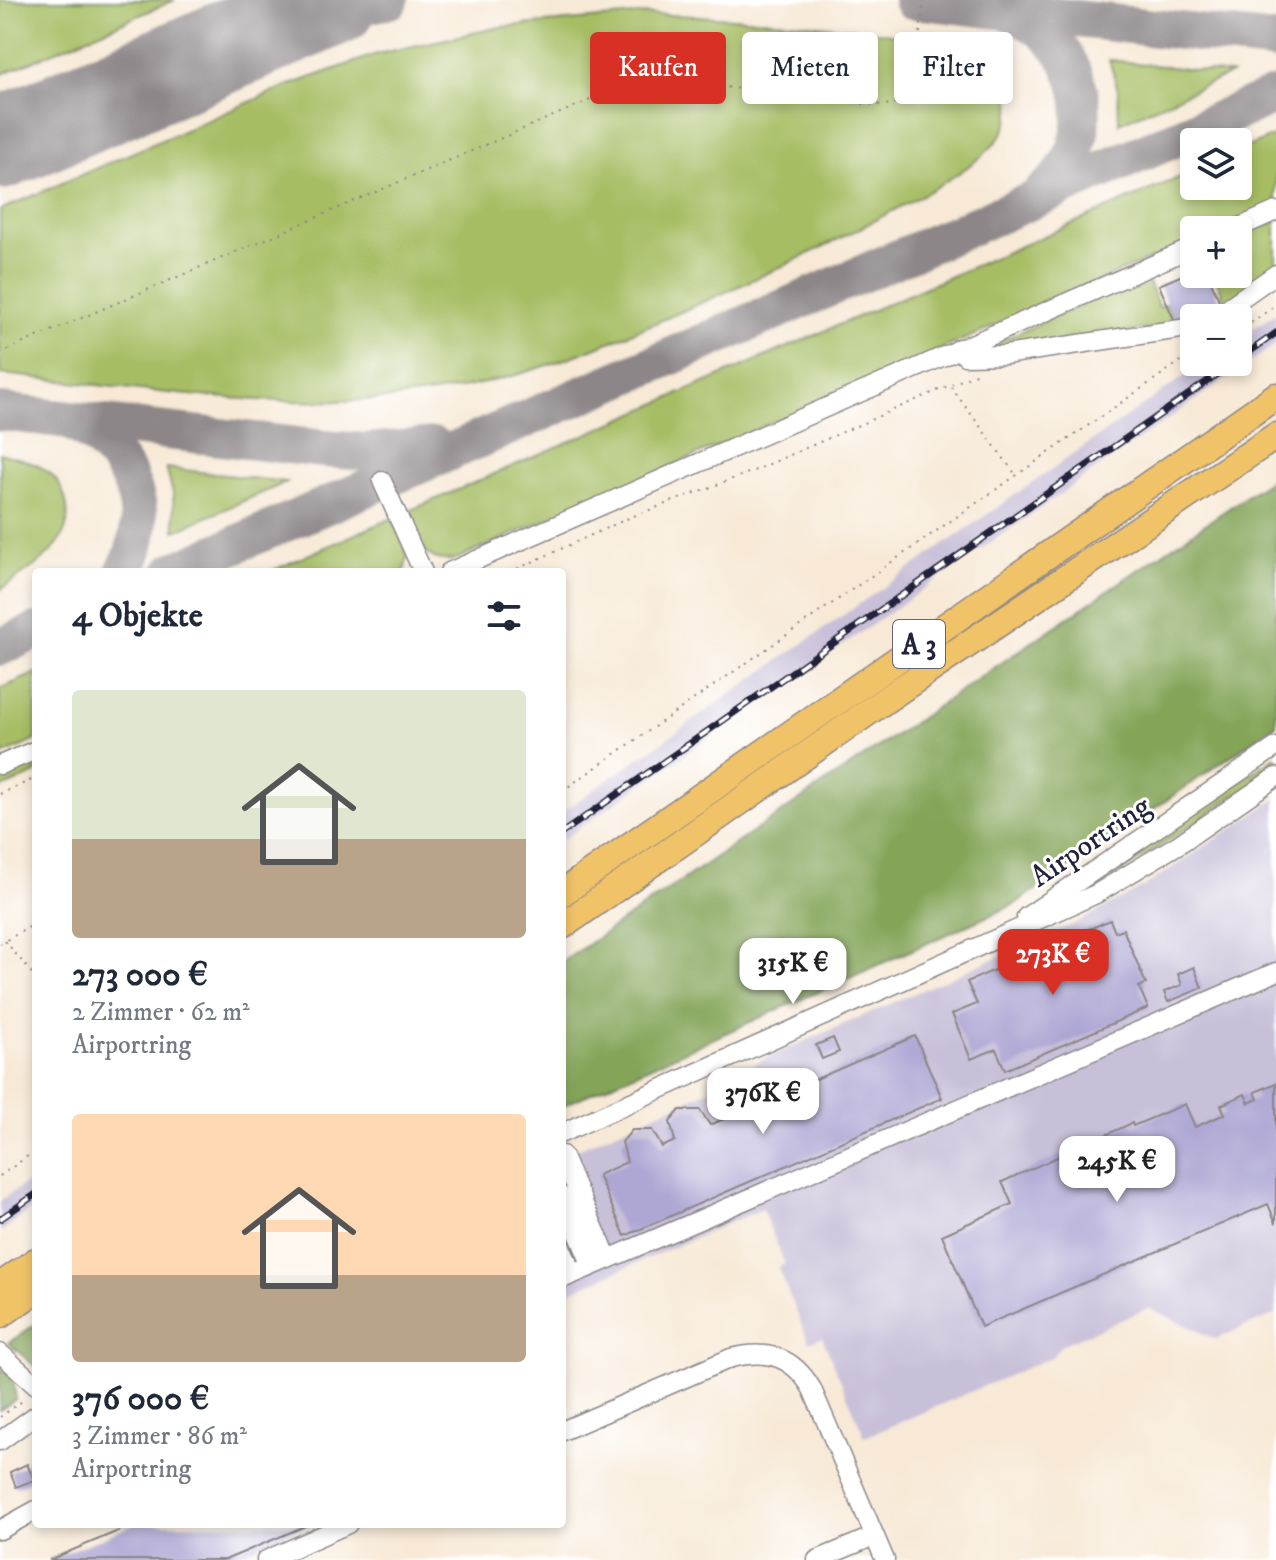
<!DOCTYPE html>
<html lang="de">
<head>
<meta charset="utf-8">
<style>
	body { margin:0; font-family:"IM FELL DW Pica",serif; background:#f2f2f3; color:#1f2937; height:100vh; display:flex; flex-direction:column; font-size:30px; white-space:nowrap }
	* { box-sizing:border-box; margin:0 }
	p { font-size:26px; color:#747a83 }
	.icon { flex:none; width:44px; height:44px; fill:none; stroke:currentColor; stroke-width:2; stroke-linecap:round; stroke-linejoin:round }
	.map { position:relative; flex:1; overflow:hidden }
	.side { position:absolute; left:32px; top:568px; width:534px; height:960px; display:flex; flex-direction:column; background:#fff; border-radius:8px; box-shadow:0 4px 12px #0003 }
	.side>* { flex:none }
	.top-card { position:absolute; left:590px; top:32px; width:566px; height:72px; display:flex; gap:16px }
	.buttons { position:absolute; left:1180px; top:128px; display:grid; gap:16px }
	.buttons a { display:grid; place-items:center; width:72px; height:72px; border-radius:8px; background:#fff; box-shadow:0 4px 12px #0003; font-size:40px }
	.price { position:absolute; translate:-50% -68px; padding:0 18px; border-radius:16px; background:#fff; color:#222; font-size:26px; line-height:52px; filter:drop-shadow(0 2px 4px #0008) }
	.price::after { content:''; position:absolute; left:50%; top:48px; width:24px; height:18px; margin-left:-12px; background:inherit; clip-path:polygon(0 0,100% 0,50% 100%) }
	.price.active { background:#d93025; color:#fff }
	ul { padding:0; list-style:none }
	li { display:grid; align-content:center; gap:16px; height:424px; padding:0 40px }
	li span { display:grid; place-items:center; height:248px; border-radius:8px; color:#555 }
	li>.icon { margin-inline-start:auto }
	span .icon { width:144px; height:144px; fill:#fffc; stroke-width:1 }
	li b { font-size:34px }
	h2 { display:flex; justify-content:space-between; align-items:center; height:96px; padding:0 40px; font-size:34px }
	.tag { padding:0 28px; border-radius:8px; background:#fff; box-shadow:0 4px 12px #0003; font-size:28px; line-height:72px }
	.tag.active { background:#d93025; color:#fff }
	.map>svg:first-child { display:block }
	.industrial { fill:#c8bfd8 }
	.green { fill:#a6bd63; stroke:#64704f; stroke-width:2 }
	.forest { fill:#84a459; stroke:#53634a; stroke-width:2 }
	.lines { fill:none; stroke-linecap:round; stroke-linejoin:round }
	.taxiway { stroke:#8c8688; stroke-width:38 }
	.runway { stroke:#8c8688; stroke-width:92 }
	.building { fill:#aea7d4 }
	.minor-casing { stroke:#8c8688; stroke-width:21 }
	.highway-casing { stroke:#8c8688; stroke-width:29 }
	.path { stroke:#8c8688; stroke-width:2; stroke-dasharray:2 6; stroke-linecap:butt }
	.minor { stroke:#fff; stroke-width:18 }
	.highway { stroke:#f1c369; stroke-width:26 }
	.rail-casing { stroke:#22223b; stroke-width:7 }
	.rail { stroke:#fff; stroke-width:4; stroke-dasharray:12; stroke-linecap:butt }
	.labels { text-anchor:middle; stroke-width:6; stroke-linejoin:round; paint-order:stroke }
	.shield { fill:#fff; stroke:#646476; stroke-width:2 }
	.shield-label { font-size:28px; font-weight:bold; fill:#22223b }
	.street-label { font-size:30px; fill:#22223b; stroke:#fff }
</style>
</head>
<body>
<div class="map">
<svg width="1276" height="1560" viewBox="0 0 1276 1560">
	<rect width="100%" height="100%" fill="#fff"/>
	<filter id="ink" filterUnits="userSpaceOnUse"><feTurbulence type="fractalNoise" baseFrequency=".0125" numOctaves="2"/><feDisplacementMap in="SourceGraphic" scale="16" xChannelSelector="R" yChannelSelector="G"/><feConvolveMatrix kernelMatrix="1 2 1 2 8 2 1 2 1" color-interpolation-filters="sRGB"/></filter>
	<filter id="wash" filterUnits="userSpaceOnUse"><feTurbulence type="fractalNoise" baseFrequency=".006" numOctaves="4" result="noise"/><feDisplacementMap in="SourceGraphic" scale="32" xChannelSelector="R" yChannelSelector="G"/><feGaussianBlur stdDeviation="1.8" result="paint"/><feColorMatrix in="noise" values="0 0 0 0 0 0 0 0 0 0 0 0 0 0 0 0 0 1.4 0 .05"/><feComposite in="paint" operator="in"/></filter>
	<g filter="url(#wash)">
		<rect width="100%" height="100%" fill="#f7e9d6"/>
		<g class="industrial">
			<polygon points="1276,313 1276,344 562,840 562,812 1205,362 1238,362 1238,339"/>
			<polygon points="1276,799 1276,1314 1215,1339 1149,1308 1061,1345 1052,1357 865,1437 822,1337 809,1342 778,1268 785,1264 762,1209 562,1295 562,1156 700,1094 764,1059 1078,922 1145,886"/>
			<polygon points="36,1176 36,1206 0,1232 0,1201"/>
			<polygon points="36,1442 36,1486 25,1461"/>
		</g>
		<g class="green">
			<polygon points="0,0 175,0 0,75"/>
			<path d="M647,14C709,16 964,26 998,71C1012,88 1015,115 1002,134C982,166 913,200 879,218C810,255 740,286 669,317C604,345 540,372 471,386C316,420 155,390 0,374V210L282,88L377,54L500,27Z"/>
			<polygon points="1109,60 1110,60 1231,74 1119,123 1118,90"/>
			<path d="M1276,135V205L1217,230H1194V240L456,559C423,567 416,537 404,513L1194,171V186H1238V151Z"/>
			<polygon points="1276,221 1276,269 1205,318 1194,318 1194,322 1003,351 999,341 1146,277 1159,307 1167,304 1175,322 1225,301 1214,274 1238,274 1238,237"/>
			<path d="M0,453C14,457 29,460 41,467C67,482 76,519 58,543C44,563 19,576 0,590Z"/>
			<polygon points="166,468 287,482 175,531 173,493"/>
			<polygon points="392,518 408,555 404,572 269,572"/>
			<polygon points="36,673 36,740 0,756 0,689"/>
			<polygon points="36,757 36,773 0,789 0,773"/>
			<polygon points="1276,757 1276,767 1122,872 1062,902"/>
		</g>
		<g class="forest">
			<polygon points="1276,476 1276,725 1015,904 562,1106 562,962"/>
			<polygon points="36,1324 36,1367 8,1343"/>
			<polygon points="0,1367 13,1379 16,1399 0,1410"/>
		</g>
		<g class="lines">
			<g class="taxiway">
				<polyline points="912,0 1276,42"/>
				<path d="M1015,15C1089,44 1107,146 1040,194"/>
				<path d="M66,116C172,71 277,23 390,0"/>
				<polyline points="0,412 324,449 367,452 435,446"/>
				<path d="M73,423C129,451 158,514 124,572"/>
				<polyline points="172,572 1276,95"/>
				<polyline points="0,647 36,631"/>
			</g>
			<polyline class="runway" points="0,144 333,0"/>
		</g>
		<g id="blocks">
			<g class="building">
				<polygon points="1194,270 1194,274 1208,274 1220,303 1175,322 1159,285"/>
				<polygon points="1110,920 1115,932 1123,929 1146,984 1139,987 1148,1008 1005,1070 996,1049 971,1059 952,1014 977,1004 967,982"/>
				<polygon points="1194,967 1202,988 1168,1002 1164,992 1182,985 1178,974"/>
				<polygon points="915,1036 942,1098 625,1236 598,1175 627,1162 622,1142 632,1130 652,1130 662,1147 675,1141 670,1122 680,1110 700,1110 710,1125"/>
				<polygon points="833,1038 839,1052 822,1059 816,1045"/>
				<polygon points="1276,1083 1276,1223 1268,1204 981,1327 942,1235 1012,1204 1002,1182 1132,1123 1133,1126 1185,1104 1195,1127 1225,1114 1221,1105 1245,1094 1249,1103 1258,1099 1255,1092"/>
				<polygon points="27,1464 34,1480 16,1487 10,1472"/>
				<polygon points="135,1524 310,1524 225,1560 49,1560"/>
			</g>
		</g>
	</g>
	<g filter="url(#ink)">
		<use href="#blocks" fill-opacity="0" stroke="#8c8688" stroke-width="2"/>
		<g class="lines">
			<g class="minor-casing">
				<g id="minor">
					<polyline points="1233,230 1276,211"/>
					<polyline points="1213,318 1276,274"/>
					<polyline points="959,348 965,356 1005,355 1194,327"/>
					<polyline points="382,481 423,572"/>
					<polyline points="449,572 1194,247"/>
					<polyline points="0,765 36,750"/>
					<polyline points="1026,917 1276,747"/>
					<polyline points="562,1133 1096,894 1179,844 1276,777"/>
					<polyline points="562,1155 608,1259"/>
					<polyline points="562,1196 592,1266"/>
					<polyline points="562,1249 573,1274"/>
					<polyline points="562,1279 1276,972"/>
					<polyline points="0,1353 36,1385"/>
					<path d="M562,1431L731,1358C767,1349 793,1356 812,1389L885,1560"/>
					<polyline points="0,1441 36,1415"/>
					<polyline points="0,1530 36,1510"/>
					<polyline points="266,1560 348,1524"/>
					<polyline points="817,1560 874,1536"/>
				</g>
			</g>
			<g class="highway-casing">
				<g id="highway">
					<polyline points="562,893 1276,396"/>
					<polyline points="562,926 894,694 1276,436"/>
					<polyline points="0,1286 36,1261"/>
					<polyline points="0,1315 36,1290"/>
				</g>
			</g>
			<g class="path">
				<polyline points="1238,332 1276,305"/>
				<path d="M0,353L637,80L652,78L865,104C886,105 902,108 913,87L924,0"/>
				<polyline points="951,387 1016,475"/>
				<polyline points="510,572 631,517 751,472 980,372"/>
				<polyline points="562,791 1194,352"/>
				<polyline points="0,794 36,778"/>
				<polyline points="5,941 36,978"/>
				<polyline points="0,944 36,923"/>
				<polyline points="0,1176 36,1150"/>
				<polyline points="0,1417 25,1399"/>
			</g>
			<use href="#minor" class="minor"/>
			<use href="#highway" class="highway"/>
			<g class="rail-casing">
				<g id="rail">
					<polyline points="1238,360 1276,333"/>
					<polyline points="562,833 1235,362"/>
					<polyline points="0,1219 36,1194"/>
				</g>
			</g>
			<use href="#rail" class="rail"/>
		</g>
	</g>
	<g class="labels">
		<rect class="shield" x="893" y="620" width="52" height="48" rx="6"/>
		<g class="shield-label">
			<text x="919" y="654">A 3</text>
		</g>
		<g class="street-label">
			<text transform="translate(1090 841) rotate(-34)" y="10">Airportring</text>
		</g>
	</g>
</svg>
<div class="buttons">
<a><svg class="icon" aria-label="layers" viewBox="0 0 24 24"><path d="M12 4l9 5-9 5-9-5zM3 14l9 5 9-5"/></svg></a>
<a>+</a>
<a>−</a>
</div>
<b class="price active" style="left:1053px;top:997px">273K €</b>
<b class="price" style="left:793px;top:1006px">315K €</b>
<b class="price" style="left:763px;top:1136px">376K €</b>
<b class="price" style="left:1117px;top:1204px">245K €</b>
<div class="top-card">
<a class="tag active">Kaufen</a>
<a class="tag">Mieten</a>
<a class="tag">Filter</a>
</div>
<section class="side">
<h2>4 Objekte<svg class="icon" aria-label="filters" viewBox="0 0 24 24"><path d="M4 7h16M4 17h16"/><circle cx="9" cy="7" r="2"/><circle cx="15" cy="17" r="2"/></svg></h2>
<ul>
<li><span style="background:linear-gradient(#dfe7d0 60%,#b9a48a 0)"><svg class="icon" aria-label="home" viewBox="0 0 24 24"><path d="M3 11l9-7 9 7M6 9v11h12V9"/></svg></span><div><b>273 000 €</b><p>2 Zimmer · 62 m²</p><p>Airportring</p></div></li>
<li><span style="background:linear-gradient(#ffd9b3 65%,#b9a48a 0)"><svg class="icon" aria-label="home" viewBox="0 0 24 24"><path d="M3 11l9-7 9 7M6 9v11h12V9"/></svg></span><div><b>376 000 €</b><p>3 Zimmer · 86 m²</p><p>Airportring</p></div></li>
</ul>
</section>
</div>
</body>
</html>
